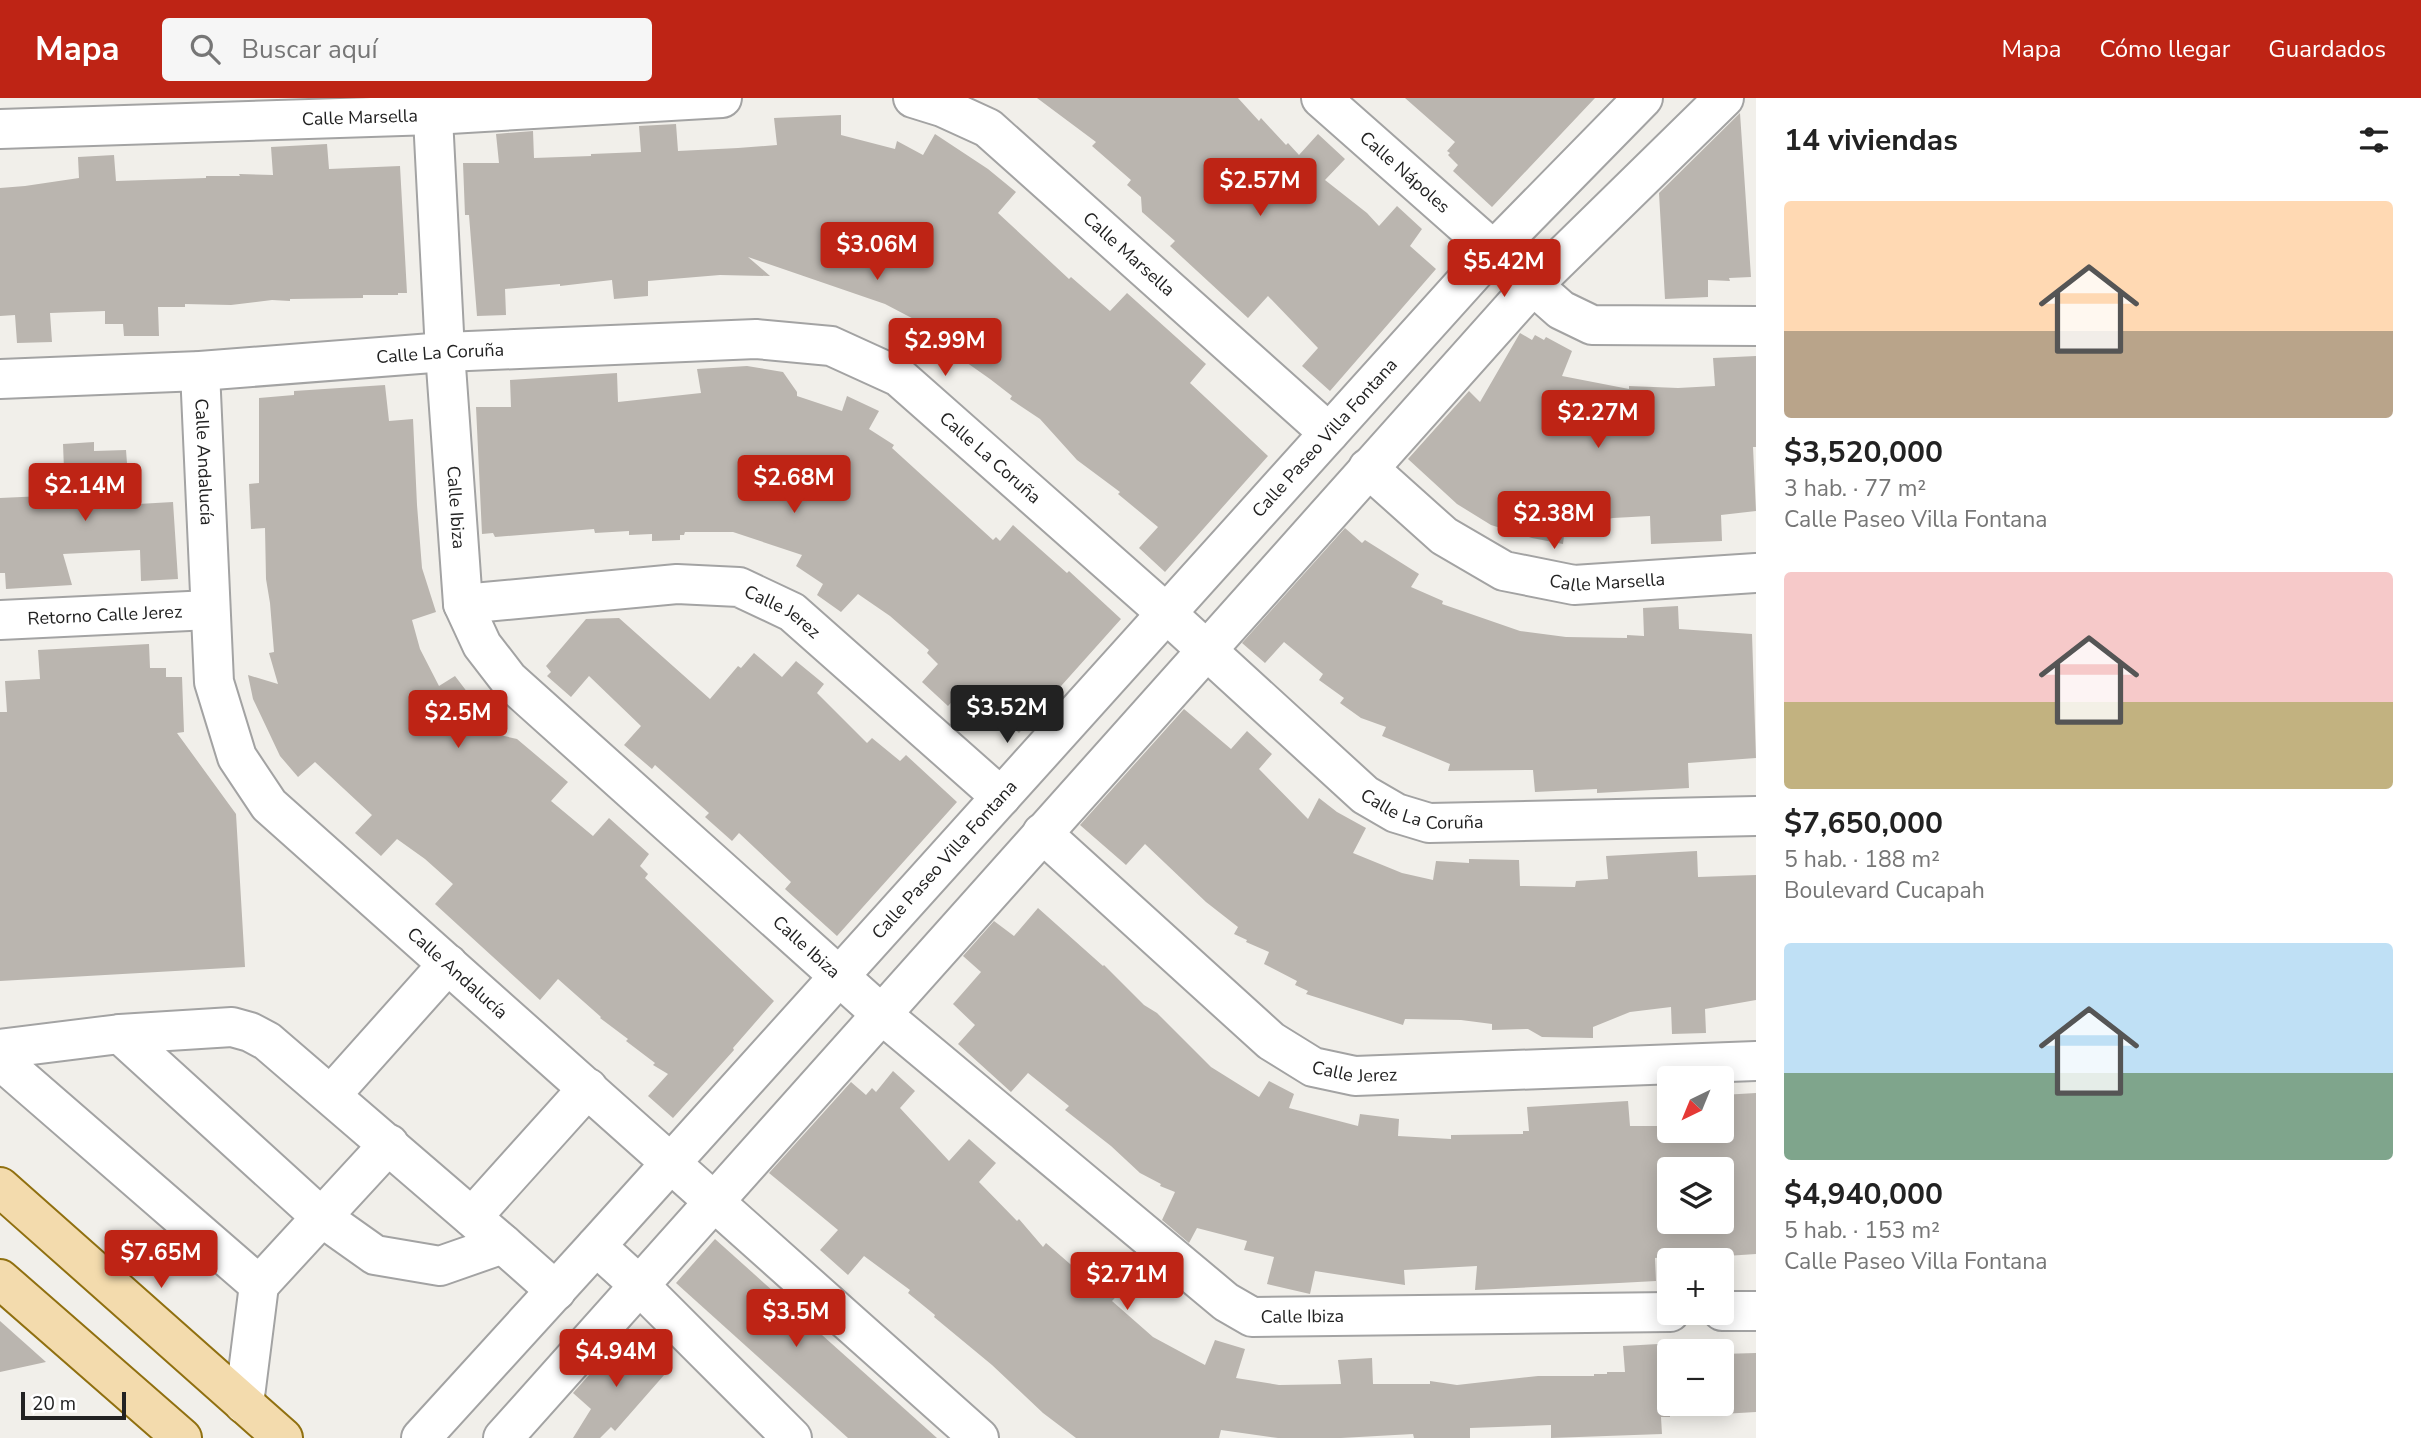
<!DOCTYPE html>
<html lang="es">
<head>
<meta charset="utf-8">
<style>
	body { margin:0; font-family:"Nunito Sans",sans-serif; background:#f6f6f6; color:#222; height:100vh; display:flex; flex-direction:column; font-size:26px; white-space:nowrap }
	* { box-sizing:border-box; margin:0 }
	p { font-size:23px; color:#767676 }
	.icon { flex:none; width:38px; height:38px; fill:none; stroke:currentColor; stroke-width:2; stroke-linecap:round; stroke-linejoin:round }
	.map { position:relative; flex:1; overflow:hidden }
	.panel { display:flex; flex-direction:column; background:#fff; width:665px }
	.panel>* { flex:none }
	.needle { width:46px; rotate:223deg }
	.controls { position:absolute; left:1657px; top:968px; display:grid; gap:14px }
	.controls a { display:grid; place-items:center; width:77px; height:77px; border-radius:7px; background:#fff; box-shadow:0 4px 18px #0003; font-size:35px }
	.scale { position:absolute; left:21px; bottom:18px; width:105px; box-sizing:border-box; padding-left:7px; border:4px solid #222; border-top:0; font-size:19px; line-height:24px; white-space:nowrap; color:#222; -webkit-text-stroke:5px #fff; paint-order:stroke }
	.price { position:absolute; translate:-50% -60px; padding:0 16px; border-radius:7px; background:#be2415; color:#fff; font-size:23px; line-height:46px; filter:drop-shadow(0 2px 4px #0008) }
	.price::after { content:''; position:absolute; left:50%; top:42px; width:21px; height:16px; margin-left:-10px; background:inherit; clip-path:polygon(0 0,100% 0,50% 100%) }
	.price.selected { background:#222; color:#fff }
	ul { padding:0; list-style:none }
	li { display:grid; align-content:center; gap:14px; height:371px; padding:0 28px }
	li span { display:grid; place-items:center; height:217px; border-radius:7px; color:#555 }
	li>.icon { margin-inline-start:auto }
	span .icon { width:126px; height:126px; fill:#fffc; stroke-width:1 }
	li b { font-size:30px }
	h2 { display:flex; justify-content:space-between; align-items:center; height:84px; padding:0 28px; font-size:30px }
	header { display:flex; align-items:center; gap:42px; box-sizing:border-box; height:98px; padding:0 35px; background:#be2415; color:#fff }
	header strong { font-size:33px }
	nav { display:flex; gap:38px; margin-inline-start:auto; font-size:24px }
	.search { width:490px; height:63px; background:#f6f6f6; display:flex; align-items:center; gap:18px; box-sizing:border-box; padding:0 24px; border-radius:7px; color:#767676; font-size:26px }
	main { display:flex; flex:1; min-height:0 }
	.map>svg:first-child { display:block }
	.building { fill:#bab5af; fill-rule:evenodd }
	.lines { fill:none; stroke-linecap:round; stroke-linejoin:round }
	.minor-casing { stroke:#a3a3a3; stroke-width:42 }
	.major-casing { stroke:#907010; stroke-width:42 }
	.minor { stroke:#fff; stroke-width:38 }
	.major { stroke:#f3dbad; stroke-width:38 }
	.labels { text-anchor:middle; stroke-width:6; stroke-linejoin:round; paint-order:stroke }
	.street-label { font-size:18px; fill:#222; stroke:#fff }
</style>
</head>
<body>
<header>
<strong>Mapa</strong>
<div class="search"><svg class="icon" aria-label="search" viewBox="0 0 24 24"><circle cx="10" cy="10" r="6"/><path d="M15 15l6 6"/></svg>Buscar aquí</div>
<nav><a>Mapa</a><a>Cómo llegar</a><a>Guardados</a></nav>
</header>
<main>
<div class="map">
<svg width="1756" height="1340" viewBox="0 0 1756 1340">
	<rect width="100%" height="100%" fill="#f1efea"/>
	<g class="building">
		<polygon points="1037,0 1238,0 1259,23 1261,20 1286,47 1288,45 1299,57 1318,36 1345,61 1325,82 1367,115 1379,128 1397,108 1422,131 1410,148 1436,171 1330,293 1302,268 1318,250 1268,198 1248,220 1170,148 1175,143 1142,114 1141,99 1127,87 1131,82 1092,48 1096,44"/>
		<polygon points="1405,0 1595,0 1492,109 1453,73 1458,67 1448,57 1450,55 1447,53 1455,44"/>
		<polygon points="1740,15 1751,179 1729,180 1730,183 1708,182 1708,199 1665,201 1659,95"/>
		<polygon points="841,17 841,37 895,51 897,43 923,57 935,36 988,71 1016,94 998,115 1069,181 1071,179 1110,213 1127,195 1206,266 1190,285 1268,358 1165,474 1139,450 1158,429 1118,396 1120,394 1077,362 1040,321 1010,301 1012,298 990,281 953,255 957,251 927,228 885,206 748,159 770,178 720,177 648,183 648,198 614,201 612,182 560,188 560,186 505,191 506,217 477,218 469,117 465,117 463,65 499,65 496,36 533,33 534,60 591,58 591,56 641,54 639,28 676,26 678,53 738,50 777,47 774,20"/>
		<polygon points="327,46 329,71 400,68 407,195 398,195 398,197 363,197 363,200 290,201 290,203 272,202 231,207 185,206 185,209 158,209 159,238 124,238 123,226 105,226 105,213 50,215 52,244 17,245 15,217 0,218 0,90 25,88 79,80 78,59 114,57 116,83 206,80 206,78 240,78 239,76 273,77 271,49"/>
		<polygon points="1520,235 1532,242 1535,237 1544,242 1546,239 1572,253 1562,278 1629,291 1629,288 1678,290 1715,288 1713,260 1756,258 1756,349 1753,349 1756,413 1721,417 1722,443 1651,446 1650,418 1613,420 1565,429 1563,446 1532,440 1491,427 1457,406 1408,361 1469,293 1480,304"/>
		<polygon points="747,268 783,274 797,294 797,298 842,313 847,298 879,313 869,331 894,347 892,350 993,442 996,439 1000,443 1013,427 1067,475 1069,473 1121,521 1019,635 966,588 948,608 922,584 938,566 927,555 929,552 890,518 858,496 841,514 817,497 823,486 796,468 802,457 733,434 685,434 684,437 680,437 680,442 652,443 652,436 629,437 629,433 595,435 594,431 495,439 493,435 482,436 476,309 511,309 510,282 617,275 618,304 701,295 697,271"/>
		<polygon points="385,287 389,323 413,321 417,407 422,470 436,514 412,522 420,551 439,588 455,578 500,637 517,641 568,684 551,703 593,738 609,720 649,756 640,768 648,776 645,780 774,903 733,950 734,952 673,1020 648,998 668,976 653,967 655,965 626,943 628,941 600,920 601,919 558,881 540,902 435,806 453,786 425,761 397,741 381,758 355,735 372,717 315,664 298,679 280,658 253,601 248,577 278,586 269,555 274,554 270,505 266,481 265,430 251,431 249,386 259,385 259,300 294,297 294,293"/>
		<polygon points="94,344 94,353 126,352 128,379 136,378 138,406 173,404 178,481 141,483 140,452 63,456 72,487 6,491 5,475 0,475 0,400 65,397 63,346"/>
		<polygon points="1345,430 1362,445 1365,442 1419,476 1411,489 1443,503 1442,506 1520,533 1566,539 1627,540 1627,537 1644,538 1643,510 1678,508 1679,531 1752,536 1756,660 1688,665 1689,690 1597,695 1597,691 1535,694 1533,672 1448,673 1450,666 1382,638 1386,629 1361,620 1340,605 1344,600 1319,582 1323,576 1284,544 1265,565 1242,545"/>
		<polygon points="619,520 710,601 738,568 741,570 754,555 782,579 796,563 824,586 817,595 867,645 872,640 900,663 906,657 957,704 837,838 785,791 791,784 739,735 732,743 705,719 709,715 655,667 652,671 624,647 641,628 589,578 571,599 547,578 551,574 546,568 586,521"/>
		<polygon points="149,546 150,570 166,570 166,579 182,579 184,634 177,635 236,716 245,869 0,883 0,614 7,614 5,583 40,581 38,552"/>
		<polygon points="1184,611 1231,651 1247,633 1272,656 1259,671 1308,721 1319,700 1337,714 1366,730 1353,755 1402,775 1433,782 1436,763 1469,765 1469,761 1519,762 1520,788 1575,789 1576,783 1608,781 1606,758 1697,753 1698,779 1756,777 1756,902 1705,911 1706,935 1672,936 1671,909 1630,914 1593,929 1593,940 1542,939 1528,931 1492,932 1492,926 1461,922 1405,921 1403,927 1306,896 1308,893 1295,887 1297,883 1264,866 1269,854 1246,844 1247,842 1234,836 1238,829 1206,804 1145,746 1126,767 1080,727"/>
		<path d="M1038,810L1103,868L1104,867L1144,907L1157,915L1211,969L1259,999L1269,983L1294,996L1289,1010L1358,1028L1360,1016L1399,1021L1398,1038L1451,1041V1037L1523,1036V1033H1529L1527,1009L1628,1003L1630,1028H1670V1032H1722V997L1756,995V1156L1726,1158L1725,1152L1655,1160L1656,1183L1619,1185L1475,1192L1477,1168L1404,1172L1405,1187L1315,1173L1310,1196L1267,1186L1274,1159L1244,1152L1247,1143L1197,1130L1189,1145L1162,1122L1175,1094L1160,1088L1161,1086L1140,1075L1111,1048L1065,1012L1069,1008L1028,975L1011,994L958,946L975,927L953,906L981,874L963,858L994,823L1014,838ZM1670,1071H1722V1124H1670Z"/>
		<polygon points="893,973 915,993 900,1010 949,1063 969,1041 996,1065 979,1084 1017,1123 1019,1121 1043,1149 1046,1145 1085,1179 1102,1161 1130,1184 1112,1203 1153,1239 1205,1267 1215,1242 1245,1251 1236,1280 1279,1287 1341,1286 1338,1262 1372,1260 1373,1286 1430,1286 1430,1283 1457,1287 1538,1278 1594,1278 1594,1276 1607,1276 1607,1274 1625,1274 1623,1248 1658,1246 1659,1272 1670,1272 1670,1319 1661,1319 1662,1336 1551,1340 1551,1327 1470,1330 1470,1340 1414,1340 1413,1336 1341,1340 1278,1340 1221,1332 1219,1340 1076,1340 1043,1315 992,1267 934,1219 935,1217 908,1195 910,1192 864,1158 848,1177 820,1152 838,1132 769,1075 851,984 866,997 872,990 876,994"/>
		<polygon points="715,1141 937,1340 848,1340 676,1185"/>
		<polygon points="0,1223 46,1264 0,1274"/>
		<polygon points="623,1239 665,1276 615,1333 611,1329 600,1340 573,1340 591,1311 573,1295"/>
		<polygon points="1756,1255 1756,1314 1722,1316 1722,1256"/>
	</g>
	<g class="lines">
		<g class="minor-casing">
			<g id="minor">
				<path id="s1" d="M432,0L445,254L463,506L482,547L509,582L880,915L1226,1204L1252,1219L1670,1214"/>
				<path id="s2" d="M913,0L942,9L988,30L1329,335"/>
				<path id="s3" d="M1321,0L1561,212L1592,227L1756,228"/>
				<path id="s4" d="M0,31L433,17L722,0"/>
				<path id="s5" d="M200,273L214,584L237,659L269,707L979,1340"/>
				<path id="s6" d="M0,281L200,273L445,254L756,241L831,248L899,279L1166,515L1365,697L1396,715L1429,725L1756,718"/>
				<path id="s7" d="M1368,370L1444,438L1504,473L1574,487L1756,475"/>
				<path id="s8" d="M463,506L677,486L739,489L792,514L1001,699"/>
				<path id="s9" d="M0,522L210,512"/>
				<path id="s10" d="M1042,735L1271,943L1313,969L1355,978L1756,963"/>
				<polyline points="120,936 320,1118 375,1157 440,1168 503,1146 556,1193"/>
				<polyline points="0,951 120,936 232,929 250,934 267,943 503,1146"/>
				<polyline points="0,962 259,1187 389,1046"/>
				<polyline points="331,997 448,866"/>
				<polyline points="472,1119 588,990"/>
				<polyline points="596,1148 639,1187 792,1340"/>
				<polyline points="1722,1213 1756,1213"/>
				<polyline points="244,1306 259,1187"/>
				<path id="s11" d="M421,1340L596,1148L1494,152L1643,0"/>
				<polyline points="503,1340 1533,187 1724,0"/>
			</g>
		</g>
		<g class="major-casing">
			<g id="major">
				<polyline points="0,1089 283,1340"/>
				<polyline points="0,1181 182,1340"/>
			</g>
		</g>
		<use href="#minor" class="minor"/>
		<use href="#major" class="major"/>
	</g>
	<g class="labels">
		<g class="street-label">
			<text dy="6" stroke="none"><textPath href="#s4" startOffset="360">Calle Marsella</textPath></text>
			<text dy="6" stroke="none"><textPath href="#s3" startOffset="112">Calle Nápoles</textPath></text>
			<text dy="6" stroke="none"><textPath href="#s2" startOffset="270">Calle Marsella</textPath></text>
			<text dy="6" stroke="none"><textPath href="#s6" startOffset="441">Calle La Coruña</textPath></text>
			<text dy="6" stroke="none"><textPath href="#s11" startOffset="1348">Calle Paseo Villa Fontana</textPath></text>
			<text dy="6" stroke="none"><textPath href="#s6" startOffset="1029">Calle La Coruña</textPath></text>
			<text dy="6" stroke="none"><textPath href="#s5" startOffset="91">Calle Andalucía</textPath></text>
			<text dy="6" stroke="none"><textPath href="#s1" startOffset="410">Calle Ibiza</textPath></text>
			<text dy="6" stroke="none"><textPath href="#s7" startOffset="276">Calle Marsella</textPath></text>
			<text dy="6" stroke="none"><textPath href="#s8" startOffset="327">Calle Jerez</textPath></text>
			<text dy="6" stroke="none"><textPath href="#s9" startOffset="105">Retorno Calle Jerez</textPath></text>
			<text dy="6" stroke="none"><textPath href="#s6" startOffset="1594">Calle La Coruña</textPath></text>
			<text dy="6" stroke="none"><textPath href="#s11" startOffset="780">Calle Paseo Villa Fontana</textPath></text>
			<text dy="6" stroke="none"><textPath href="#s1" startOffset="996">Calle Ibiza</textPath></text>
			<text dy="6" stroke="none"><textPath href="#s5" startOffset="700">Calle Andalucía</textPath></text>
			<text dy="6" stroke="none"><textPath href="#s10" startOffset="401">Calle Jerez</textPath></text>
			<text dy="6" stroke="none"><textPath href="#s1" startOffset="1626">Calle Ibiza</textPath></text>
		</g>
	</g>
</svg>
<div class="controls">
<a><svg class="needle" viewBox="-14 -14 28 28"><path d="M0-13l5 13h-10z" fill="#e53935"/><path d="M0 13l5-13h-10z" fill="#767676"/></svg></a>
<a><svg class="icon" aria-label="layers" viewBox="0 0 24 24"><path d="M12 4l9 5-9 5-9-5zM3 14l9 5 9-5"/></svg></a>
<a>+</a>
<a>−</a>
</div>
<div class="scale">20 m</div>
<b class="price" style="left:1260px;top:120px">$2.57M</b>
<b class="price" style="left:877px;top:184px">$3.06M</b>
<b class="price" style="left:1504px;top:201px">$5.42M</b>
<b class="price" style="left:945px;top:280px">$2.99M</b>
<b class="price" style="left:1598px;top:352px">$2.27M</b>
<b class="price" style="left:794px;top:417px">$2.68M</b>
<b class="price" style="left:85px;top:425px">$2.14M</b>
<b class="price" style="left:1554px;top:453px">$2.38M</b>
<b class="price selected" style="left:1007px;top:647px">$3.52M</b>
<b class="price" style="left:458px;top:652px">$2.5M</b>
<b class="price" style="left:161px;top:1192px">$7.65M</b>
<b class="price" style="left:1127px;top:1214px">$2.71M</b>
<b class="price" style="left:796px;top:1251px">$3.5M</b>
<b class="price" style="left:616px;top:1291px">$4.94M</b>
</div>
<section class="panel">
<h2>14 viviendas<svg class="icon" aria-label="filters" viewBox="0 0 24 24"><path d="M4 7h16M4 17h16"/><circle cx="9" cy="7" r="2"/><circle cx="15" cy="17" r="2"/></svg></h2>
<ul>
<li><span style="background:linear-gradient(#ffd9b3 60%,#b9a48a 0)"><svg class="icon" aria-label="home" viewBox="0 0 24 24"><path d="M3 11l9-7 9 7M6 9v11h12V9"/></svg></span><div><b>$3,520,000</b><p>3 hab. · 77 m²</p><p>Calle Paseo Villa Fontana</p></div></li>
<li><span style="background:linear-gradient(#f6c9c9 60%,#c2b280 0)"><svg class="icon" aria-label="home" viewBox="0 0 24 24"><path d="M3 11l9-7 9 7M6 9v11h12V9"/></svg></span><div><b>$7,650,000</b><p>5 hab. · 188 m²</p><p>Boulevard Cucapah</p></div></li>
<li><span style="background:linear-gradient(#bfe0f5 60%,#7fa58c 0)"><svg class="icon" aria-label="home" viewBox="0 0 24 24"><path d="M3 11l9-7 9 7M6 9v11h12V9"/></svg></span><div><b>$4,940,000</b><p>5 hab. · 153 m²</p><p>Calle Paseo Villa Fontana</p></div></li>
</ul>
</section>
</main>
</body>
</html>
